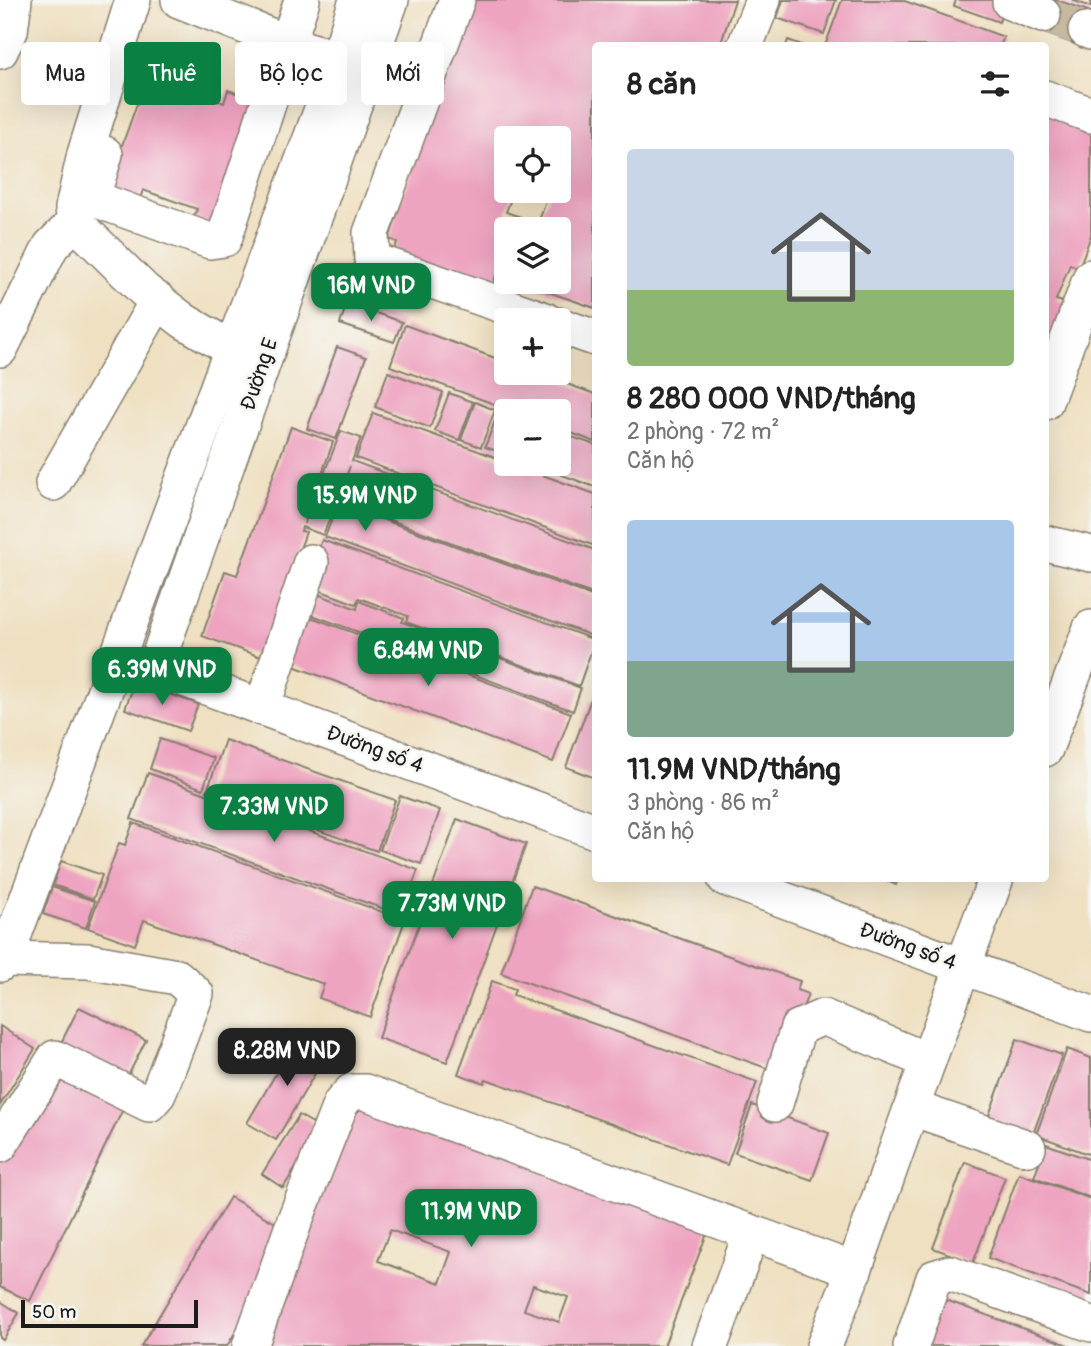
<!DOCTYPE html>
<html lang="vi">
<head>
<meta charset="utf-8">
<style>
	body { margin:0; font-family:Pangolin,sans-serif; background:#f2f2f2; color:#222; height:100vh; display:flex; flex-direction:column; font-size:26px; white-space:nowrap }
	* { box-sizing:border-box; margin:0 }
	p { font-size:23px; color:#767676 }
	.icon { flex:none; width:38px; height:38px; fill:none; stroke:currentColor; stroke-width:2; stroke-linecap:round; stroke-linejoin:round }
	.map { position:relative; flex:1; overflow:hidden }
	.panel { position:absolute; left:592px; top:42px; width:457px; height:840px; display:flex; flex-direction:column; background:#fff; border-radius:7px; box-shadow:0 7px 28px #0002 }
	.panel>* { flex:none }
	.hud { position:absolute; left:21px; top:42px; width:466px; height:63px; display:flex; gap:14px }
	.fabs { position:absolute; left:494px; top:126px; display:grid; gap:14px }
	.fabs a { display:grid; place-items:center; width:77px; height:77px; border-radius:7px; background:#fff; box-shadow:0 7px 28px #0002; font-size:35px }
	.scale { position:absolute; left:21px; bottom:18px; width:177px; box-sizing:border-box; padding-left:7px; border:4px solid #1c1c1c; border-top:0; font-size:19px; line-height:24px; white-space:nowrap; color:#1c1c1c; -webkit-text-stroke:5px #f6f6f2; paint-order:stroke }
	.price { position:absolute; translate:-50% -60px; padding:0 16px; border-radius:14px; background:#0b8043; color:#fff; font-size:23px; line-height:46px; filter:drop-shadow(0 2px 4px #0008) }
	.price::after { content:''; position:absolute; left:50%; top:42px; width:21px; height:16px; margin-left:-10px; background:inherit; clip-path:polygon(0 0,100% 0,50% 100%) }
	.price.selected { background:#222; color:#fff }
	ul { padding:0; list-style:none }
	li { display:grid; align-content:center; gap:14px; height:371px; padding:0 35px }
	li span { display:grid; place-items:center; height:217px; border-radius:7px; color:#555 }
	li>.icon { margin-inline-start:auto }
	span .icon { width:126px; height:126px; fill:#fffc; stroke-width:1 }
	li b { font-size:30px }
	h2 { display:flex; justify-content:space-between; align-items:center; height:84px; padding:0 35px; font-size:30px }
	.pill { padding:0 24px; border-radius:7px; background:#fff; box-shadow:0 7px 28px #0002; font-size:24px; line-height:63px }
	.pill.selected { background:#0b8043; color:#fff }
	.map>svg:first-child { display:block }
	.building { fill:#eea3c0; fill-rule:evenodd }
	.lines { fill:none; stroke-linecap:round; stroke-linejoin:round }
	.minor-tunnel { stroke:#c5b9a0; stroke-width:35; stroke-dasharray:35 18; stroke-linecap:butt }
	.minor-casing { stroke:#867e6e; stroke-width:38 }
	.minor { stroke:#fff; stroke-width:35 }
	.labels { text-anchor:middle; stroke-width:5; stroke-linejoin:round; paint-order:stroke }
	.street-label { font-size:21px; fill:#1c1c1c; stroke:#f6f6f2 }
</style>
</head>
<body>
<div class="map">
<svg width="1091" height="1346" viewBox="0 0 1091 1346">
	<rect width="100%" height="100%" fill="#f6f6f2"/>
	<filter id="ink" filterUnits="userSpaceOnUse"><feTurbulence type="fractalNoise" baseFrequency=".0143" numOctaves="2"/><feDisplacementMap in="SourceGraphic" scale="14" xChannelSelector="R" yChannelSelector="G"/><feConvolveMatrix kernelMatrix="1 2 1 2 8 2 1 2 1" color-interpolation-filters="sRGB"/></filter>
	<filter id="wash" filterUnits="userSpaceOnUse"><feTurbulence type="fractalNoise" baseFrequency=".00686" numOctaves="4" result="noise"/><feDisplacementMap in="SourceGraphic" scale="28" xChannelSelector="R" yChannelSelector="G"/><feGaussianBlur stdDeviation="1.57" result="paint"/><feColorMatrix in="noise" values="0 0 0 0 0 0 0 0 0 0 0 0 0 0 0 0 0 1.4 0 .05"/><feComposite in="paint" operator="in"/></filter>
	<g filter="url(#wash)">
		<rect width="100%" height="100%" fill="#efe0c1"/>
		<g id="blocks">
			<g class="building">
				<path d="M470,0H735L720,46H595V308L519,282H558V229H506V278L496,275L490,293L391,260L397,242L389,239ZM506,138H558V191H550L538,223L506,212L514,191H506Z"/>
				<polygon points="783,0 836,0 824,34 777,18"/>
				<polygon points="842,0 902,0 1004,37 1000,46 825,46"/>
				<polygon points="956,0 1007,0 999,22 954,6"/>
				<polygon points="1049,0 1057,0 1091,12 1080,46 1038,31"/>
				<polygon points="1072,0 1091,0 1091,7"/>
				<polygon points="788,40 802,45 802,46 786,46"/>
				<polygon points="151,65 187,77 183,88 224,103 228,90 278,108 233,231 194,217 197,209 143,190 140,199 107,187"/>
				<polygon points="1045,105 1091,122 1091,235 1079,268 1070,264 1056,300 1066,303 1049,349 1045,347"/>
				<polygon points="347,303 402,322 394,342 340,324"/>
				<polygon points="405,325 506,362 506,373 536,373 595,394 595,442 558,428 558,411 513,411 390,366"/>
				<polygon points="337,347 366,357 336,439 307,429"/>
				<polygon points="388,372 443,392 430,428 375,407"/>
				<polygon points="449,393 473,402 459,440 435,431"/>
				<polygon points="475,402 495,410 481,447 461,440"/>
				<polygon points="499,410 506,413 506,454 485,447"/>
				<polygon points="373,413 506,461 506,464 512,464 595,494 595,546 356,458"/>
				<polygon points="291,427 333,442 304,524 341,431 361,438 352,461 595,550 595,595 338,501 350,466 323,535 302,527 301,531 306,532 261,657 202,636 225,571 237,575"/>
				<polygon points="558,432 595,445 595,487 532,464 558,464"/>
				<polygon points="338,503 595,597 595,637 325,537"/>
				<polygon points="322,540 595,640 579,686 406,622 408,616 359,598 356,604 305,585"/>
				<polygon points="304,589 357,609 359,601 404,618 402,622 581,688 573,711 296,609"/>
				<polygon points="300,613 571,713 553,762 288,664"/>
				<polygon points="135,682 198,704 188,731 125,709"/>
				<polygon points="591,699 595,701 595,778 566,767"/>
				<polygon points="160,739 214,758 203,789 150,769"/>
				<polygon points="225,740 395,800 377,851 207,791"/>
				<polygon points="148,773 418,870 401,915 131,819"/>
				<polygon points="400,796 440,810 421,864 380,850"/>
				<polygon points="457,819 526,844 447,1062 378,1038"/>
				<polygon points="133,823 405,920 370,1017 319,998 324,984 144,920 135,945 88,928 119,843 125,845"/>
				<polygon points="61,861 102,875 93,899 53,885"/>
				<polygon points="880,878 898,878 896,885"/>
				<polygon points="532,886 800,981 797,990 808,994 782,1065 769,1069 501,973"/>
				<polygon points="52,887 95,901 86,928 43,914"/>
				<polygon points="492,981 515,989 513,995 757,1082 727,1165 486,1079 484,1083 458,1074"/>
				<polygon points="79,1007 146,1040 122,1088 55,1055"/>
				<polygon points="0,1026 35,1049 0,1105"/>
				<polygon points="298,1036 327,1053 276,1140 247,1123"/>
				<polygon points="1017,1039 1062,1055 1033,1134 988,1118"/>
				<polygon points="1067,1049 1091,1058 1091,1155 1036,1135"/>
				<polygon points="49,1060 128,1099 30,1301 0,1287 0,1139"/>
				<path d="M351,1094L709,1228L664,1346H253ZM390,1230L451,1252L440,1283L378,1261ZM533,1285L568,1297L559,1322L524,1310Z"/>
				<polygon points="752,1105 829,1133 812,1180 735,1153"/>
				<polygon points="299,1115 321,1128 283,1188 262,1174"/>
				<polygon points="1046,1144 1091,1160 1091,1198 1034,1177"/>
				<polygon points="965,1162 1005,1177 973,1263 933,1248"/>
				<polygon points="1019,1173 1091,1199 1091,1295 988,1258"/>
				<polygon points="230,1197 289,1231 284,1252 227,1346 141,1346"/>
				<polygon points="940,1298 1071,1346 922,1346"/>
				<polygon points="0,1301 19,1313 3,1340 0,1338"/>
			</g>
		</g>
	</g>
	<g filter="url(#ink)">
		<use href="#blocks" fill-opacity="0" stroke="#867e6e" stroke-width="2"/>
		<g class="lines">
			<polyline class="minor-tunnel" points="1043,15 1086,30"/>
			<g class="minor-casing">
				<g id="minor">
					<polyline points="179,0 298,47 337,58"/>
					<polyline points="391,0 155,668 595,831"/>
					<polyline points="457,0 371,233 372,260 545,320"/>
					<polyline points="1010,2 1043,15"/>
					<polyline points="1086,30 1091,32"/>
					<polyline points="745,46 763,0"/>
					<polyline points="0,51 10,31 14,0"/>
					<polyline points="1045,98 1091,115"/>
					<polyline points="105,154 94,191 103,202 210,241 224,239 302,0"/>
					<polyline points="558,325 595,338"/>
					<polyline points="0,349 51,246 75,222"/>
					<polyline points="232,349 324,104 357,0"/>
					<polyline points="1045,402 1091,277"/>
					<polyline points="53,483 158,300"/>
					<polyline points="1045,543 1091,554"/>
					<polyline points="262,708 311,562"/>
					<polyline points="1045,749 1091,628"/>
					<polyline points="725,878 1091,1014"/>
					<polyline points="0,964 5,959 232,349 184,321 144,290 75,222 73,208 85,154 133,0"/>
					<polyline points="775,1104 798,1028 823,1017 928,1061"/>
					<polyline points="912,1108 1028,1148"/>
					<polyline points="0,1145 55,1058 149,1104 158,1094 196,994 177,977 88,961 5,959"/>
					<polyline points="250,1346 295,1220 341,1103 351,1092 365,1092 854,1270"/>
					<polyline points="710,1346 751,1234"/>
					<polyline points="824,1346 854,1270 928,1061 996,878"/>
					<polyline points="911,1346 934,1278 950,1273 1091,1324"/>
				</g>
			</g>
			<use href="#minor" class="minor"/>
		</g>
	</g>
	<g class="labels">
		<g class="street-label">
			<text transform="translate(259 374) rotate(-71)" y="7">Đường E</text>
			<text transform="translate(375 749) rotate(20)" y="7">Đường số 4</text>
			<text transform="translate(908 946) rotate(20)" y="7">Đường số 4</text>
		</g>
	</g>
</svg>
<div class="fabs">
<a><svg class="icon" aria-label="locate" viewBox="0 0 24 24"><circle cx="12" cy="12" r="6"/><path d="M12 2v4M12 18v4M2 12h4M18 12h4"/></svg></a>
<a><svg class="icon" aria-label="layers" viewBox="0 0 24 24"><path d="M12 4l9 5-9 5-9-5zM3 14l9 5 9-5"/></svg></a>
<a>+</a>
<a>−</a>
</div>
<div class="scale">50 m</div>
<b class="price" style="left:371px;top:323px">16M VND</b>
<b class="price" style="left:365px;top:533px">15.9M VND</b>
<b class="price" style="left:428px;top:688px">6.84M VND</b>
<b class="price" style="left:162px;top:707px">6.39M VND</b>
<b class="price" style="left:274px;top:844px">7.33M VND</b>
<b class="price" style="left:452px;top:941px">7.73M VND</b>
<b class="price selected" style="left:287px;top:1088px">8.28M VND</b>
<b class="price" style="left:471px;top:1249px">11.9M VND</b>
<div class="hud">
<a class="pill">Mua</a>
<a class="pill selected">Thuê</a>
<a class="pill">Bộ lọc</a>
<a class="pill">Mới</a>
</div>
<section class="panel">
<h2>8 căn<svg class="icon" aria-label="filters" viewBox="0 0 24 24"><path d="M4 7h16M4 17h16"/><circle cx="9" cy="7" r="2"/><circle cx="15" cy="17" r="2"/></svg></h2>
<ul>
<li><span style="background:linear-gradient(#c9d6e8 65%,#8fb573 0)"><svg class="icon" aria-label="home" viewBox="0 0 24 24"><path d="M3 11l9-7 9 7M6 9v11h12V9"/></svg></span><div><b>8 280 000 VND/tháng</b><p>2 phòng · 72 m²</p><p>Căn hộ</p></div></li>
<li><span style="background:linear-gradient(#a9c7e8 65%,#7fa58c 0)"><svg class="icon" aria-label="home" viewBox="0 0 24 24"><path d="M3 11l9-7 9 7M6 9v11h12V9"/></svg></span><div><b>11.9M VND/tháng</b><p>3 phòng · 86 m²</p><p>Căn hộ</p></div></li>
</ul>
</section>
</div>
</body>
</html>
